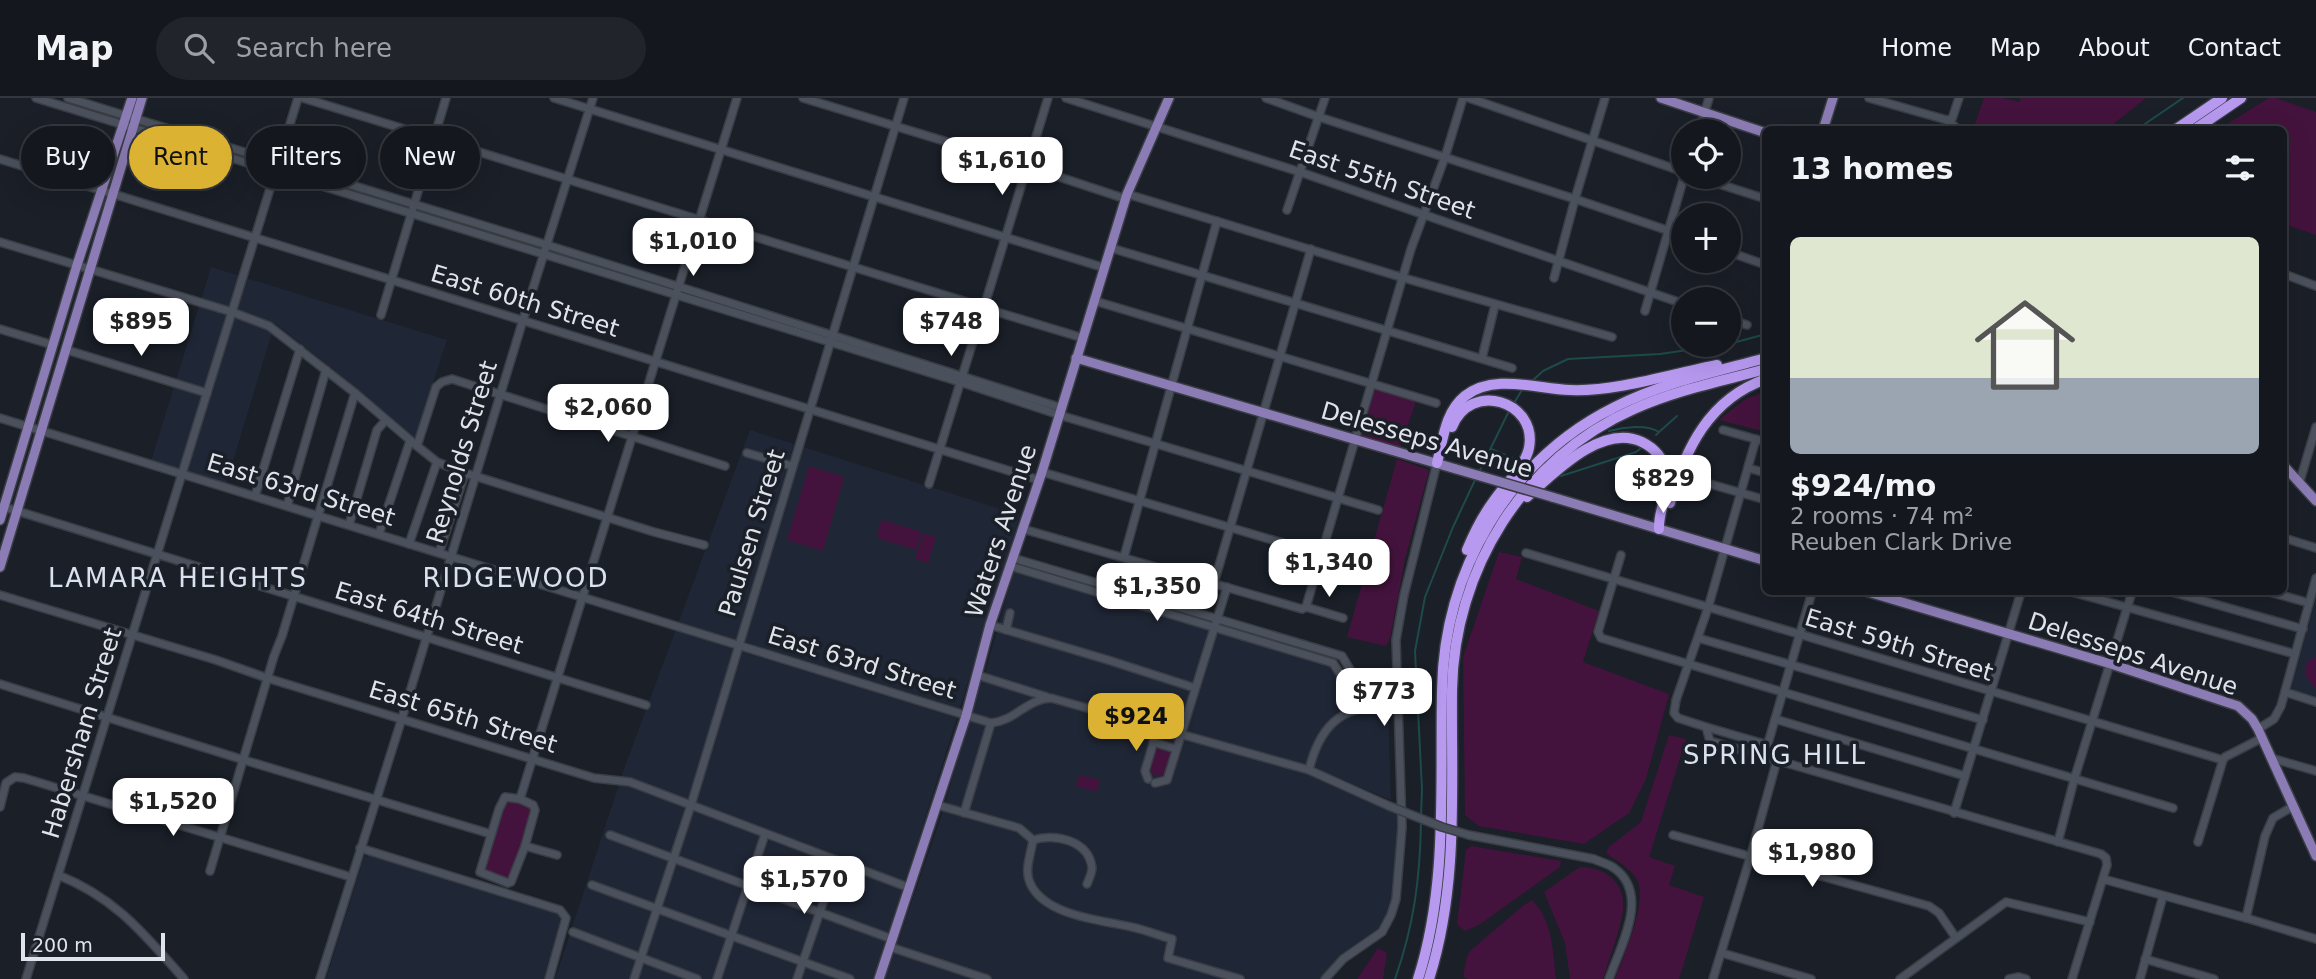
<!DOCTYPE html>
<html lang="en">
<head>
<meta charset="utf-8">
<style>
	body { margin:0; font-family:"DejaVu Sans",sans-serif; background:#21242b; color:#f1f3f6; height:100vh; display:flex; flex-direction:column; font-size:26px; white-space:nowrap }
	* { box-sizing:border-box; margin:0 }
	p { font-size:23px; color:#9d9fa4 }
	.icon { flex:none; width:38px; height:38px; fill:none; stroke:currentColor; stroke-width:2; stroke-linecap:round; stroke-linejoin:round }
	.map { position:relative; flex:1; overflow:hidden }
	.panel { position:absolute; left:1762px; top:28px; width:525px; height:469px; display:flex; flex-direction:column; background:#14171e; border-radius:10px; box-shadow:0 7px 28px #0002,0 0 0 2px #33363c }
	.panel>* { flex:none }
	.guide { position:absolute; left:21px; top:28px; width:665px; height:63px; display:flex; gap:14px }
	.fabs { position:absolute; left:1671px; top:21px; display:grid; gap:14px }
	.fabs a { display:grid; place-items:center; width:70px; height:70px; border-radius:50%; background:#14171e; box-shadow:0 7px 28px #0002,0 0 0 2px #33363c; font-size:35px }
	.scale { position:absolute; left:21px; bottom:18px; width:144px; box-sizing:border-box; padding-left:7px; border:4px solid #e0e3ea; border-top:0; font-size:19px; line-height:24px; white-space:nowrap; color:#e0e3ea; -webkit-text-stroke:5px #1a1f28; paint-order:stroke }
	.price { position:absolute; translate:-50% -60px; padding:0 16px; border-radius:14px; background:#fff; color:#222; font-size:23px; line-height:46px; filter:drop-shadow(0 2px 4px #0008) }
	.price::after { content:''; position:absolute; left:50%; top:42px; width:21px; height:16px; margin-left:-10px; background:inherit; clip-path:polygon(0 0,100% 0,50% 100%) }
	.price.selected { background:#dcb233; color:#111 }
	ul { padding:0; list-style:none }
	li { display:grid; align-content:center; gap:14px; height:371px; padding:0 28px }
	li+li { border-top:2px solid #33363c }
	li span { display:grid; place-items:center; height:217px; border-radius:10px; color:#555 }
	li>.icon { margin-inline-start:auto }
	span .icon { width:126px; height:126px; fill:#fffc; stroke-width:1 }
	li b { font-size:30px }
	h2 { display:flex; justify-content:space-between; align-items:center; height:84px; padding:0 28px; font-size:30px }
	.pill { padding:0 24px; border-radius:32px; background:#14171e; box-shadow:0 7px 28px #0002,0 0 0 2px #33363c; font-size:24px; line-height:63px }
	.pill.selected { background:#dcb233; color:#111 }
	header { display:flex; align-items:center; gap:42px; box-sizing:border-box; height:98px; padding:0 35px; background:#14171e; border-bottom:2px solid #33363c }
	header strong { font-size:33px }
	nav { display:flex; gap:38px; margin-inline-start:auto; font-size:24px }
	.search { width:490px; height:63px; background:#21242b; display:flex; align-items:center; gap:18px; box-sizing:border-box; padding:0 24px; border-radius:38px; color:#9d9fa4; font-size:26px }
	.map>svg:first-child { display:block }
	.built { fill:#1f2635 }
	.green { fill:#44133d }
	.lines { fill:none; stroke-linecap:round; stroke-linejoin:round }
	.stream { stroke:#1e4a49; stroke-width:2 }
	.minor-casing { stroke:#3a3d44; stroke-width:10 }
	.major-casing { stroke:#3a3d44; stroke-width:12 }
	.highway-casing { stroke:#3a3d44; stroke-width:13 }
	.minor { stroke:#4b515c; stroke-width:7 }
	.major { stroke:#8c7cb5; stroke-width:9 }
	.highway { stroke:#b799f0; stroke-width:10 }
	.minor-bridge-casing { stroke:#3a3d44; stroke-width:10; stroke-linecap:butt }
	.major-bridge-casing { stroke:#3a3d44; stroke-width:12; stroke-linecap:butt }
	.minor-bridge { stroke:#4b515c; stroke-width:7 }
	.major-bridge { stroke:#8c7cb5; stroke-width:9 }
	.labels { text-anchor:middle; stroke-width:7; stroke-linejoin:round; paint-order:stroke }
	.street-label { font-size:24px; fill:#e0e3ea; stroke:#1a1f28 }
	.neighbourhood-label { font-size:26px; letter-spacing:2px; fill:#dbe2ef; stroke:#1a1f28 }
</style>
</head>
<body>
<header>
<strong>Map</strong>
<div class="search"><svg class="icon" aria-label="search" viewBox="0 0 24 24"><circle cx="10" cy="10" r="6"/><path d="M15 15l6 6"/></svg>Search here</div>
<nav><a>Home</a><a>Map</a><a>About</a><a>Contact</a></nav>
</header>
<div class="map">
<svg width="2316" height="881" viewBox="0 0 2316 881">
	<rect width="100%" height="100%" fill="#1a1f28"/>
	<g class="built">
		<polygon points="211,169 447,242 414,343 359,292 275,225 226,386 151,363"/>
		<polygon points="750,332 794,346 734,551 957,620 874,881 555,881 625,668"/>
		<polygon points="800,348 1020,417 960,610 742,543"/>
		<polygon points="1015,470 1332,567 1342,579 1346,603 1362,615 1388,613 1391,702 1305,666 984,578"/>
		<polygon points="2316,501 2316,599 2291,592"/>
		<polygon points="980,583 1303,672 1349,692 1399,718 1394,796 1380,832 1331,869 1322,881 885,881 943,713"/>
		<polygon points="369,758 556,815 563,825 546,881 326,881 364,759"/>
	</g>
	<g class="green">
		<polygon points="1984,0 2003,0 2019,4 2021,0 2146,0 2107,31 1973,31"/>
		<polygon points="2269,0 2276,0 2316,14 2316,137 2284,126 2284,32 2219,31"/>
		<polygon points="1375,291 1416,303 1400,351 1363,339 1362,335"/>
		<polygon points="1766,293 1766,334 1719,322 1744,302"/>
		<polygon points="1397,361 1429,372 1405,461 1390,540 1386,548 1347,539"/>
		<polygon points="809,368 844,379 823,453 787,442"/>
		<polygon points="882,422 922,434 916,452 880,441 877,435"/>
		<polygon points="924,435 936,439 928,465 915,461"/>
		<polygon points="1499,454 1522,459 1516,481 1599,513 1583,564 1669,596 1646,681 1629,715 1584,746 1479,728 1465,717 1463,559"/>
		<polygon points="2316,559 2316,589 2313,588 2305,577 2307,563"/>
		<path d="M1669,637L1686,641L1649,759L1675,768L1669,787L1704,799L1679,881H1615C1623,859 1650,800 1636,780C1630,770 1615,762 1606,755L1609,749L1641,724Z"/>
		<polygon points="1157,647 1171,652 1163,679 1148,675"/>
		<polygon points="1079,677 1100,682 1097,694 1076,688"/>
		<polygon points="507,701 530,708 532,714 510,778 506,782 484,774 482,771 504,703"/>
		<polygon points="1471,748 1561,763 1560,769 1479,827 1465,833 1457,826 1466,752"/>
		<path d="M1580,769C1606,769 1626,785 1623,813C1620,833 1609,861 1603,881H1570L1565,845L1544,794Z"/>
		<path d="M1532,802C1553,822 1553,855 1556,881H1468L1463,879L1467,858L1471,852L1524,807Z"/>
		<polygon points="1378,850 1387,855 1383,881 1357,881"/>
	</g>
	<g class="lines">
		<g class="stream">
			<polyline points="2136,32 2183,0"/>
			<polyline points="1729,246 1766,236"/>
			<polyline points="1531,284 1543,273 1568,261 1660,256 1722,247"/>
			<polyline points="1514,305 1522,292"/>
			<path d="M1609,333C1623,329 1647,326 1659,334L1656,337"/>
			<polyline points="1659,334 1677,318"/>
			<polyline points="1491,351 1513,360"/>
			<polyline points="1479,374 1509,313"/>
			<polyline points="1561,378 1636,354 1641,350"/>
			<polyline points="1421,718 1422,691 1415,553 1425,499 1453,429 1475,382"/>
			<path d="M1395,881C1414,827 1420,781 1421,724"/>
		</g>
		<g class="minor-casing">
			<g id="minor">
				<polyline points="36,0 960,284 1066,319 1378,412"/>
				<polyline points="68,0 547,147 1062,310"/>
				<polyline points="303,0 980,208"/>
				<polyline points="554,0 1105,170"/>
				<polyline points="803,0 1026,68 1126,101"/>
				<polyline points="1066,0 1300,74 1684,206"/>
				<polyline points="1266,0 1319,19 1575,101 1684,138"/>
				<polyline points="1469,0 1684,74"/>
				<polyline points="1869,0 1947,22 1959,32"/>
				<polyline points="1947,22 1952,21 1959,0"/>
				<polyline points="1699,33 1709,0"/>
				<polyline points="0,61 1039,382"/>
				<polyline points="1697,79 1766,101"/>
				<polyline points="1127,96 1404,180 1612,239"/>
				<polyline points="1287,112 1325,0"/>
				<polyline points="0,144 232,214 269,228 355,295 417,348 437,364 465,375 654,434 704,447"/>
				<polyline points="1111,150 1512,270"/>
				<polyline points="1729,154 1766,167"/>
				<polyline points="2284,176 2316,188"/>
				<polyline points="1554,180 1575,101 1605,0"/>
				<polyline points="1095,203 1436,305"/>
				<polyline points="985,206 1048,0"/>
				<polyline points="987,211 1083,240"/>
				<polyline points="1645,213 1684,79"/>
				<polyline points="381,217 446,0"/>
				<polyline points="1729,221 1747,227"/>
				<polyline points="0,231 53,247"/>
				<polyline points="67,252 207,295"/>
				<polyline points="1482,260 1495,207"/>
				<path d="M0,320L991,625C1015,623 1027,601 1051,600L1309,672L1389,708"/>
				<polyline points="1723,332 1766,344"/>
				<polyline points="1756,341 1708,510 1676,602 1674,615 1678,620 1706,629 1710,643 2101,756 2106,760 2107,767 2072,881"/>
				<polyline points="417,348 436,289 442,284 452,281 725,368"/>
				<polyline points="747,355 792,368"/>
				<polyline points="1748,370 1766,375"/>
				<polyline points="1042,374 1357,467"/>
				<polyline points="1696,382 1766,402"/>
				<polyline points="929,386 982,214"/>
				<polyline points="2299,386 2316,329"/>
				<polyline points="255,398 300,251"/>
				<polyline points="1,408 646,607"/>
				<polyline points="287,408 326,272"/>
				<polyline points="349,427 377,332 386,322"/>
				<polyline points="1023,431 1302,511 1306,509 1411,151 1445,59 1463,0"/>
				<polyline points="379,436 410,343"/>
				<polyline points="2284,440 2316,450"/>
				<polyline points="409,446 437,364"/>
				<polyline points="439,455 465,375"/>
				<polyline points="1526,455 2223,662"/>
				<polyline points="1621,457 1598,534 1601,540 2173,710"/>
				<polyline points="1124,459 1217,123"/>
				<polyline points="1013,460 1342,558 1352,575 1358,611"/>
				<polyline points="1010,468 1333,565 1344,582 1348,614"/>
				<polyline points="1214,485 1311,151"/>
				<polyline points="2072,494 2295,556"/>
				<polyline points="2172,494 2303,531"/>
				<polyline points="2270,494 2309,505"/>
				<polyline points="0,497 216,562 267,580 594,680 630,684 910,790"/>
				<polyline points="1306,509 1343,520"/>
				<polyline points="990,527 1108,562 1195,590"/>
				<polyline points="1006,532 1010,515"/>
				<polyline points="1698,540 1983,622"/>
				<polyline points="977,577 1047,599"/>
				<polyline points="0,586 244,662 491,736"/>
				<polyline points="2285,594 2316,604"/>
				<polyline points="1775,621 1965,678"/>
				<polyline points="1706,629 1768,647"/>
				<polyline points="2258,631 2274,621 2281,608 2316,480"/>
				<polyline points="1153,644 1176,651"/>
				<polyline points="1764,659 1812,494"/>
				<polyline points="2271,660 2316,673"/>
				<path d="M1309,672C1321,622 1346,606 1397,607"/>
				<polyline points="1148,681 1145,673 1158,629"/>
				<polyline points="1155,685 1167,682 1227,489"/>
				<polygon points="505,699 520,701 533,707 535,712 525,748 511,784 508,785 480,774 499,711"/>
				<polyline points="520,701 737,0"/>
				<path d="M937,707L1019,730L1033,742C1054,735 1089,742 1092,770C1092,775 1089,781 1087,786"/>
				<polyline points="0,709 6,685 15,679 24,680 351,779"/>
				<polyline points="964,715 991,625"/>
				<polyline points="1954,715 2021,494"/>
				<polyline points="610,737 892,841"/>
				<path d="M1469,737L1594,761C1600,764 1609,766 1614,770C1651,796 1620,849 1609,881"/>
				<polyline points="1673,737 1929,808 1939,815 1956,840"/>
				<path d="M1033,742C1031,756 1024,772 1030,785C1045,819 1104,822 1136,830C1148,833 1160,838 1172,841L1168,860L1240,881"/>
				<polyline points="2058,744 2074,682 2132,494"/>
				<polyline points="2198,744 2223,662 2225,659 2262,640"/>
				<polyline points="525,748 557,757"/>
				<polyline points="360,750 560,812 566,820 549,881"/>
				<polyline points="210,773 274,558 282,538 355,295"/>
				<path d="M58,777C116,800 144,836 184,881"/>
				<polyline points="2103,781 2246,820 2316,841"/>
				<polyline points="592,787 850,881"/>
				<polyline points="2246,820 2265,738 2273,720 2292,709"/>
				<polyline points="573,834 697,881"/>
				<polyline points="890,849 987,881"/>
				<polyline points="1722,855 1811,881"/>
				<polyline points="2145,861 2214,881"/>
				<polyline points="26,881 298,0"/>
				<polyline points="320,881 402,620 523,222 593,0"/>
				<polyline points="634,881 691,707 904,0"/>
				<polyline points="717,881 765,736"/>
				<polyline points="797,881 837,764"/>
				<polyline points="1325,881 1343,861 1382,834 1391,817 1396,801 1402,729 1396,542 1404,497 1437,365"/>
				<polyline points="1713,881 1750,760 1777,662"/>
				<polyline points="1900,881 2006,804 2090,824"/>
				<polyline points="2009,881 2019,879 2026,881"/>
				<polyline points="2140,881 2163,798"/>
			</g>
		</g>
		<g class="major-casing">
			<g id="major">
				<polyline points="1661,0 1766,35"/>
				<polyline points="1823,32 1833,0"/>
				<polyline points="1076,260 1456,371"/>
				<polyline points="2284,368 2316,403"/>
				<polyline points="1552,399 1766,463"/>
				<polyline points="0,422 77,167 132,0"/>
				<polyline points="0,469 142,0"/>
				<polyline points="1868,494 2111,566 2238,608 2252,621 2258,631 2316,758"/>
				<polyline points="879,881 966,618 990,527 1042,374 1127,96 1169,0"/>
			</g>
		</g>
		<g class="highway-casing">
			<g id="highway">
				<polyline points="2175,32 2222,0"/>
				<polyline points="2194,32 2241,0"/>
				<path d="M1452,329C1470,282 1538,303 1529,350C1525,369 1504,387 1493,404C1482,419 1474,435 1467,452"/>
				<path d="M1437,365C1443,342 1445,314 1465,298C1494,275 1537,291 1570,292C1615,294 1672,276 1717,267"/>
				<path d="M1527,399C1555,374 1602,325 1642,344C1654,350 1663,360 1666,373C1671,393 1658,411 1659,431"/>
				<path d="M1670,405C1685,351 1709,301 1766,281"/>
				<path d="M1418,881C1448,787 1440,689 1442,592C1444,474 1508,362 1615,309C1662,285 1715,274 1766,260"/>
				<path d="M1429,881C1459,787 1451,689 1452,592C1454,472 1523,360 1634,311C1676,292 1722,283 1766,271"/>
			</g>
		</g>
		<use href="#minor" class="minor"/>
		<use href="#major" class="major"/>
		<use href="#highway" class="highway"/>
		<g class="minor-bridge-casing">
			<polyline id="minor-bridge" points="1389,708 1442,729 1469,737"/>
		</g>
		<g class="major-bridge-casing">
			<polyline id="major-bridge" points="1456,371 1552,399"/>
		</g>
		<use href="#minor-bridge" class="minor-bridge"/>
		<use href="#major-bridge" class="major-bridge"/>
	</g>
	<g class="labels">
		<g class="street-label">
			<text transform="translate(1382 82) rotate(19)" y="8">East 55th Street</text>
			<text transform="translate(525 203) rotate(17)" y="8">East 60th Street</text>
			<text transform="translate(1427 342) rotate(16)" y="8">Delesseps Avenue</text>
			<text transform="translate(462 354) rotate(-73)" y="8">Reynolds Street</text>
			<text transform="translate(301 392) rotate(17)" y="8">East 63rd Street</text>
			<text transform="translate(1001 433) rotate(-72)" y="8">Waters Avenue</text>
			<text transform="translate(752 435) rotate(-73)" y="8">Paulsen Street</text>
			<text transform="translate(429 520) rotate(17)" y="8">East 64th Street</text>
			<text transform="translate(1899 547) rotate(17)" y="8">East 59th Street</text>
			<text transform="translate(2133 556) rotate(18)" y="8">Delesseps Avenue</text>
			<text transform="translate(862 565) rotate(17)" y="8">East 63rd Street</text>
			<text transform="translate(463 619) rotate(17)" y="8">East 65th Street</text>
			<text transform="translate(82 635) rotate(-73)" y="8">Habersham Street</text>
		</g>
		<g class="neighbourhood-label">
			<text x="178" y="489">LAMARA HEIGHTS</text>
			<text x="516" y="489">RIDGEWOOD</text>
			<text x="1775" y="666">SPRING HILL</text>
		</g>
	</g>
</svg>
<div class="fabs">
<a><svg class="icon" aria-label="locate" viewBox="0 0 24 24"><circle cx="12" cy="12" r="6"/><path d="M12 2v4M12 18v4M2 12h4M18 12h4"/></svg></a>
<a>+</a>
<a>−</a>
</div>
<div class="scale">200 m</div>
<b class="price" style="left:1002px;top:99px">$1,610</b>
<b class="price" style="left:693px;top:180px">$1,010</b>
<b class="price" style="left:141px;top:260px">$895</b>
<b class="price" style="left:951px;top:260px">$748</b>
<b class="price" style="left:608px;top:346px">$2,060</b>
<b class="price" style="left:1663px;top:417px">$829</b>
<b class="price" style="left:1329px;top:501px">$1,340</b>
<b class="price" style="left:1157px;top:525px">$1,350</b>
<b class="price" style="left:1384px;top:630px">$773</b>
<b class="price selected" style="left:1136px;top:655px">$924</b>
<b class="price" style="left:173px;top:740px">$1,520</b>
<b class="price" style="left:1812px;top:791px">$1,980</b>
<b class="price" style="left:804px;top:818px">$1,570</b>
<div class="guide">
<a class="pill">Buy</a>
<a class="pill selected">Rent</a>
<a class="pill">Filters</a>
<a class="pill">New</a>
</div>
<section class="panel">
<h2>13 homes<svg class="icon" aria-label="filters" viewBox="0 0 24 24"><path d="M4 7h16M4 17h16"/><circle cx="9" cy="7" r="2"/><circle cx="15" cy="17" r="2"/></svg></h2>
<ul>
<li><span style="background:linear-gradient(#dfe7d0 65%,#9aa5b1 0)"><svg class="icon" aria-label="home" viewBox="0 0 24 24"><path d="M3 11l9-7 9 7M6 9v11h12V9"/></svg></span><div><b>$924/mo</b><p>2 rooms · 74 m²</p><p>Reuben Clark Drive</p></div></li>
</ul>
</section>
</div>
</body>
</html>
